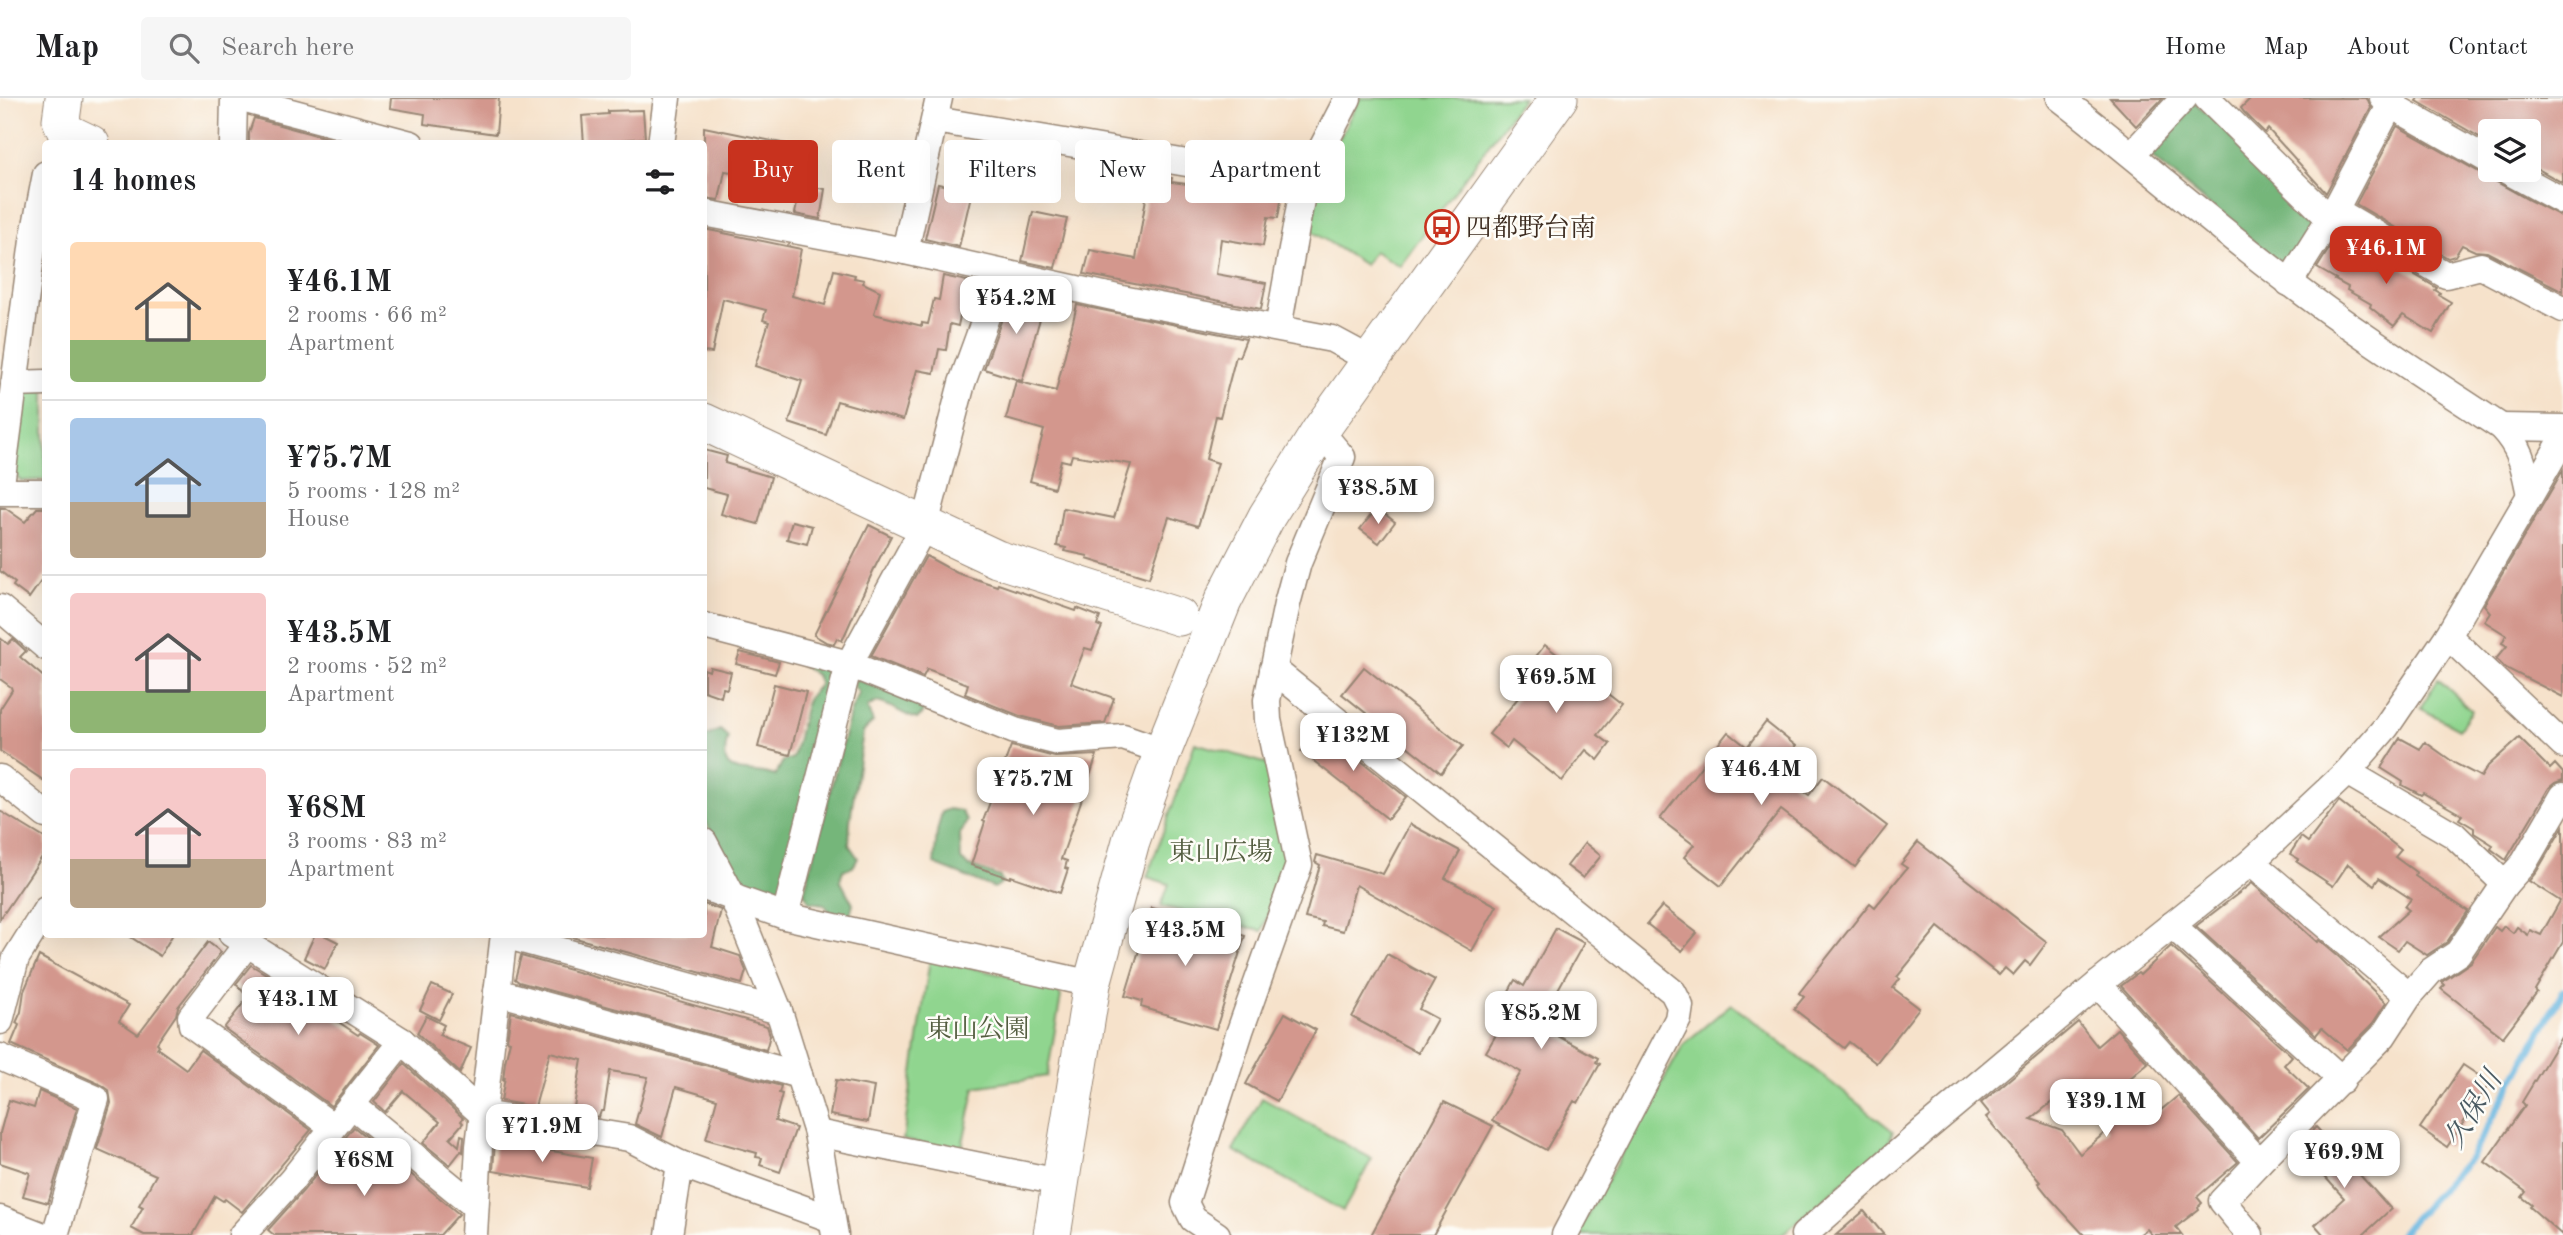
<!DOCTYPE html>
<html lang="en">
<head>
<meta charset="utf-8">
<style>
	body { margin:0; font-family:"Old Standard TT","Noto Serif JP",serif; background:#f6f6f6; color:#202124; height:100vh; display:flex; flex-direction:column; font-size:26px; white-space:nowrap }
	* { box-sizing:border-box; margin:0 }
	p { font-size:23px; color:#757577 }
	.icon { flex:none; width:38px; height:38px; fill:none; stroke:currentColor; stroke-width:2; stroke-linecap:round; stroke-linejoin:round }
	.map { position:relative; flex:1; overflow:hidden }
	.sheet { position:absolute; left:42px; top:42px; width:665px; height:798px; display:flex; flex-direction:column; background:#fff; border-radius:7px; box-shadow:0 7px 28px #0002 }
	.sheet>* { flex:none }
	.banner { position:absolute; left:728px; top:42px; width:665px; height:63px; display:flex; gap:14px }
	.controls { position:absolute; left:2478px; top:21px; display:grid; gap:14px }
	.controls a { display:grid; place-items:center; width:63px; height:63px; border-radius:7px; background:#fff; box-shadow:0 7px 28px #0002; font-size:35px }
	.price { position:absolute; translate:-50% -60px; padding:0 16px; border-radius:14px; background:#fff; color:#222; font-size:23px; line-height:46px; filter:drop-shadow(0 2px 4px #0008) }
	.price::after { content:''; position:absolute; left:50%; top:42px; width:21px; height:16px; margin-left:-10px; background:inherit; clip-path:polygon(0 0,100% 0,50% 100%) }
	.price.selected { background:#c8321e; color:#fff }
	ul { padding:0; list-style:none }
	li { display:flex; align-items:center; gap:21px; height:175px; padding:0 28px }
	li+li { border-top:2px solid #e0e0e0 }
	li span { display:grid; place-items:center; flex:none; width:196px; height:140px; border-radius:7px; color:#555 }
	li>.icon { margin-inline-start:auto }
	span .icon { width:84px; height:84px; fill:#fffc; stroke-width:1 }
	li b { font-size:30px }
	h2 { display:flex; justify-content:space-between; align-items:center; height:84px; padding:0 28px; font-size:30px }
	.chip { padding:0 24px; border-radius:7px; background:#fff; box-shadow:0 7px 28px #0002; font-size:24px; line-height:63px }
	.chip.selected { background:#c8321e; color:#fff }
	header { display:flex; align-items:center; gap:42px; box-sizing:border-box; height:98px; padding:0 35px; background:#fff; border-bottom:2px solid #e0e0e0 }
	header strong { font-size:33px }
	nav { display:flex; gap:38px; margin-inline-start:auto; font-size:24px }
	.search { width:490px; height:63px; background:#f6f6f6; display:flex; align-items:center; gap:18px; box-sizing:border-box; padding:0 24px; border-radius:7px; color:#757577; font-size:26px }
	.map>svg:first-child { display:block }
	.green { fill:#90d58f; stroke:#668056; stroke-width:2 }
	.forest { fill:#74b67a; stroke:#58704c; stroke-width:2 }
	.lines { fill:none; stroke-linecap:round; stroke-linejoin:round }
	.stream { stroke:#64b4df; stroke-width:7 }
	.building { fill:#d3978d; fill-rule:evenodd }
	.street-casing { stroke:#988674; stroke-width:29 }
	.secondary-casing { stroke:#988674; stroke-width:39 }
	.street { stroke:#fff; stroke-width:26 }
	.secondary { stroke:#fff; stroke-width:37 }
	.labels { text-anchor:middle; stroke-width:5; stroke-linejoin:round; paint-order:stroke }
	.poi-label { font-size:26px; fill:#3b2a1e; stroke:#fdfcf7; text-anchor:start }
	.park-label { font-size:26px; fill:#545d40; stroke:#fdfcf7 }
	.water-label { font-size:28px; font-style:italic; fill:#495a62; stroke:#fdfcf7 }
</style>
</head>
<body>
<header>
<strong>Map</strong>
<div class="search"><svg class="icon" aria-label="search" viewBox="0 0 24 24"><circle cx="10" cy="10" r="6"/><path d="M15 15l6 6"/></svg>Search here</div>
<nav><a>Home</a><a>Map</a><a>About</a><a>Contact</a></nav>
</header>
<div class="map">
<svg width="2563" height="1137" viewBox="0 0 2563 1137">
	<rect width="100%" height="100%" fill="#fdfcf7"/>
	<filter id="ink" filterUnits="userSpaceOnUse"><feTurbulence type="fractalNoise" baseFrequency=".0143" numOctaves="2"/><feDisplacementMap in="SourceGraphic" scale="14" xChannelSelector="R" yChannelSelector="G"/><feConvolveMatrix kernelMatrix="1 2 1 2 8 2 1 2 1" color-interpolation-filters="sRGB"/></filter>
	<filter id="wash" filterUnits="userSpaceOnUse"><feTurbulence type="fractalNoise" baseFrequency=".00686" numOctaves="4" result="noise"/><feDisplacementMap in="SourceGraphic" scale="28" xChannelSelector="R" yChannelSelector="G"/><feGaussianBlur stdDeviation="1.57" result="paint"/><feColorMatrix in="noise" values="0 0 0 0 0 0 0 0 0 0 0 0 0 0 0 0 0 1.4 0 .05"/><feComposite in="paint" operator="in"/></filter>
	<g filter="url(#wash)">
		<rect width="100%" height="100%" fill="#f6e2cb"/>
		<g class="green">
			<polygon points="1360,0 1523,0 1400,168 1374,153 1365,167 1305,129 1315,87"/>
			<polygon points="31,292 45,292 45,382 21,383 13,375 21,302"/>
			<polygon points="2438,581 2472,613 2459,631 2420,610"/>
			<polygon points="1195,645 1268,666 1286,767 1262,833 1161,808 1169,786 1147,779"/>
			<polygon points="930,860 1054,889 1061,898 1047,978 975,989 961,1054 903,1042"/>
			<polygon points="1731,906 1893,1033 1888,1046 1782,1137 1576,1137 1684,946"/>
			<polygon points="1262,1000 1372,1061 1343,1113 1233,1052"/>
		</g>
		<g class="forest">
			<polygon points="2190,0 2317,116 2291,164 2279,166 2144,52"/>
			<path d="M800,566L835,574L785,794L774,803L748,799L733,783L704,719V639L720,632L728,639C715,685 748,667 775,678L783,663L793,660L807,601L820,586L816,577Z"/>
			<path d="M856,581L927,609L917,621C902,617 893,607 877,604L867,609L873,624L863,634L850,723L849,747L858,760L853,769L843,772L840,782L853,806L849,820L832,816L824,806L810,804L804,795L851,612L859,595L853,587Z"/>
			<polygon points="949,711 961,713 967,723 960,736 961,762 969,768 1000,779 1002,785 994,790 934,766 937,734 942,714"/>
		</g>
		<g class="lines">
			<polyline class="stream" points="2399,1137 2471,1059 2563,893"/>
		</g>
		<g id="blocks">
			<g class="building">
				<polygon points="391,0 499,0 496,36 424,26 425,16 390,10"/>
				<polygon points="2110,0 2163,0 2136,28"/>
				<polygon points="2251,0 2366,0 2368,2 2371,10 2326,95 2268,31 2265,35 2244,14 2241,10"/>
				<polygon points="2419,0 2563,0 2563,85 2529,66 2529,33 2490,33 2490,45 2417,3"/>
				<polygon points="643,12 645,40 623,42 623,46 584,46 582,18 608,16 608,13"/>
				<polygon points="254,20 334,42 333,46 249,46 249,35"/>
				<polygon points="2397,28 2529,102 2563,119 2563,193 2487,154 2475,153 2462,147 2455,158 2448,160 2356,106"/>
				<polygon points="704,29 806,50 799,83 738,69 737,75 725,73 719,102 704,100"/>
				<polygon points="1150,76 1172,80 1171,84 1241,93 1241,90 1282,97 1278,120 1268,119 1263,148 1221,141 1216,176 1266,185 1261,211 1084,176 1090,152 1136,161"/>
				<polygon points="938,86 972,93 959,149 925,141"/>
				<polygon points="800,87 825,91 820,121 795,116"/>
				<polygon points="1033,114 1067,121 1055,170 1022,163"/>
				<polygon points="704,131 801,151 792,198 825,207 834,172 855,177 854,180 864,182 863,185 880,193 874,216 922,228 922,225 928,226 934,201 939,202 943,178 967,183 958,228 950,226 946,252 939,251 934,275 917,272 903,322 837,303 826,337 789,325 802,283 755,268 769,224 763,222 766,212 723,201 712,255 704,254"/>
				<polygon points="2359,144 2437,190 2435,192 2440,195 2439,197 2451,204 2433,235 2403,217 2394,228 2370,209 2371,206 2347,192 2348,189 2335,182 2336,181 2317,170 2332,146 2350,158"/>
				<polygon points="1012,193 1046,200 1022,283 984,271"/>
				<polygon points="1077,207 1246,241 1239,259 1236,258 1220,319 1216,318 1206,361 1218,365 1198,428 1169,419 1149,480 1087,461 1088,458 1065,453 1066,450 1057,448 1063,410 1114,420 1131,366 1072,357 1070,364 1061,362 1054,390 1030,383 1044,332 1006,321 1016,283 1056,293"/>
				<polygon points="704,352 727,358 725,365 771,379 758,426 721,416 727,396 704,390"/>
				<polygon points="2563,372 2563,599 2504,569 2496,561 2507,548 2502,545 2506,537 2484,523 2490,514 2484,507"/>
				<polygon points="0,410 5,410 25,424 37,410 46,410 46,476 29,500 13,488 15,485 0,473"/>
				<polygon points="1377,410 1395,424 1379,445 1360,431"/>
				<polygon points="792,423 812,428 807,446 787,441"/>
				<polygon points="869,427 891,438 873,473 842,543 837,540 834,546 826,544 814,537"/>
				<polygon points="926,458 957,475 997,488 998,486 1076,513 1077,510 1100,519 1097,527 1102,529 1092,552 1085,550 1071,585 1114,600 1105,625 1059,628 1020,618 965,596 968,586 927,571 923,579 871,558"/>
				<polygon points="0,540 8,546 13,541 26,553 20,559 46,581 46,684 0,653 0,611 12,592 11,589 0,581"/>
				<polygon points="1545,547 1622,607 1598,637 1610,646 1598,662 1586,652 1562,683 1512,643 1507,650 1489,636 1518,600 1509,593"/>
				<polygon points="740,554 779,564 775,576 736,566"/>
				<polygon points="710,569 731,574 727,591 723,590 721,599 704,593 704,571 709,573"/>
				<polygon points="1364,569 1463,648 1441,675 1342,596"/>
				<polygon points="774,586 806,594 790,657 758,649"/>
				<polygon points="1766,624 1796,648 1776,672 1809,697 1823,679 1887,728 1855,769 1781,712 1721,788 1684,759 1694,747 1660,721 1728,634 1747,649"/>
				<polygon points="1319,629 1406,699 1388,721 1301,653"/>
				<polygon points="2400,640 2420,651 2425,644 2456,666 2481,679 2488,668 2519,640 2550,671 2555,666 2563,675 2563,682 2555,685 2549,690 2506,762 2491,751 2493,747 2474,735 2474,730 2459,721 2462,717 2423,695 2421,697 2402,687 2403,684 2381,670"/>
				<polygon points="1011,648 1055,659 1097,657 1061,761 1067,763 1065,770 1068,771 1060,795 1011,778 1010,780 971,767 985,724 983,723"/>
				<polygon points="2339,703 2401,752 2395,759 2417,775 2415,778 2468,813 2447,844 2427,857 2405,843 2398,852 2379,839 2409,812 2405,809 2411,801 2379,780 2374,787 2348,766 2333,788 2297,764 2299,761 2290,756 2301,739 2308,744"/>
				<polygon points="0,713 46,741 46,753 0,821"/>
				<polygon points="1410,726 1460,753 1445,780 1497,808 1472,853 1356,787 1343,833 1322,828 1323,824 1305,820 1320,767 1315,764 1317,757 1383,776"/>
				<polygon points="2563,729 2563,844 2535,892 2537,894 2503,939 2441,891 2445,887 2442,884 2471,864 2495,829 2500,833 2504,828 2513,835 2517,829 2528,837 2530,832 2541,837 2560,803 2529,783 2537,773"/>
				<polygon points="1918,744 2047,844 2030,867 2025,863 2013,877 2005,870 1999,877 1938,829 1897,879 1900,881 1893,890 1919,910 1876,965 1849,944 1844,950 1794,911 1804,899 1799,895 1870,805 1875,809 1907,770 1901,766"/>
				<polygon points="1585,745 1601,758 1583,780 1567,768"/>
				<polygon points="2252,785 2317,844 2319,842 2340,860 2386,905 2371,928 2347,952 2322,930 2316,937 2313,934 2196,828"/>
				<polygon points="704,806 721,812 712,849 740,858 746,873 742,886 561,836 704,836"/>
				<polygon points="1662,808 1697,835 1682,853 1647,826"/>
				<polygon points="1152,810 1245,838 1216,931 1141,909 1142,903 1125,898"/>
				<polygon points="1556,830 1584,845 1538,927 1598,960 1596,964 1600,966 1578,1005 1574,1003 1546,1052 1492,1023 1521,974 1486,954 1508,916 1499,911 1515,882 1524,888"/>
				<polygon points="126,836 173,836 160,858"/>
				<polygon points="315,836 322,836 338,844 325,871 304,860"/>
				<polygon points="208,844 221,854 178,909 176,917 157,945 159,947 157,950 186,971 200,952 311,1032 242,1114 225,1101 223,1103 215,1098 193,1137 144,1137 131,1130 143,1109 139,1107 156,1077 97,1051 111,1005 109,992 102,987 11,946 19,927 16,925 21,914 24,893 39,858 129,907 119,923 138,936"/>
				<polygon points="2171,848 2292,958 2284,967 2309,991 2258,1040 2121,888 2138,875 2140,877"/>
				<polygon points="1387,856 1435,882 1419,911 1437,921 1418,955 1352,919"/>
				<polygon points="521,858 767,928 770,937 766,952 519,884 515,881"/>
				<polygon points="251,867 271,879 278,887 280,885 358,937 360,935 379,947 331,1008 224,930 248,899 236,886"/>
				<polygon points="432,887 452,896 439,922 420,912"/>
				<polygon points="511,914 781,988 779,995 782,996 775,1023 796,1030 780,1074 760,1067 762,1060 756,1059 757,1055 706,1041 717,1001 676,989 662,1039 635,1026 648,979 610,973 604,1013 601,1013 599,1019 573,1015 582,962 550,954 535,1009 501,1003 505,979 503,982 505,964 510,943 507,942"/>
				<polygon points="1285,915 1316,932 1277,1003 1246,986"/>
				<polygon points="426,918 444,927 439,937 471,950 460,975 417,935"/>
				<path d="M2078,924L2097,948L2117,931L2148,965L2122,987L2149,1022L2178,998L2238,1064L2197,1099L2202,1105L2198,1109L2199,1111L2176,1129L2182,1137H2152L2147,1131L2139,1137H2084L2050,1100L2038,1085L2040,1084L1986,1019L1990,1016L1981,1005ZM2073,987L2108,1032L2080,1056L2062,1032L2031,1021Z"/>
				<polygon points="2563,936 2563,1137 2562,1137 2530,1109 2532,1107 2522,1099 2526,1094 2485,1064 2525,1007 2522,1004"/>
				<polygon points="404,966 463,1020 461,1023 463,1025 450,1040 459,1048 461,1037 464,1038 463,1054 461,1053 450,1067 423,1045 440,1024 403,993 385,1014 374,1004"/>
				<polygon points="2463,967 2490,985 2447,1049 2420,1030"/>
				<polygon points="836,982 874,989 868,1024 830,1017"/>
				<polygon points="39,993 77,1010 48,1105 23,1098 30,1075 0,1065 0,1035 9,1002 34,1010"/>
				<polygon points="1444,1004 1493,1028 1433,1137 1371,1137"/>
				<polygon points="354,1029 459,1116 440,1137 274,1137 268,1132 303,1093"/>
				<polygon points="2316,1029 2391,1111 2363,1137 2324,1137 2315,1127 2344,1100 2297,1048"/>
				<polygon points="495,1043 592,1060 587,1089 493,1073"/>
				<polygon points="1864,1113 1884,1137 1836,1137"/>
			</g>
		</g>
	</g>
	<g filter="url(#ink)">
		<use href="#blocks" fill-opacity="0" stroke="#988674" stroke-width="2"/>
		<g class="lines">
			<g class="street-casing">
				<g id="street">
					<polyline points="238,0 411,46"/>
					<path d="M2060,0C2138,60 2211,125 2289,184C2357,236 2430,282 2501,329C2522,351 2524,369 2530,397"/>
					<polyline points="2207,0 2330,121"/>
					<polyline points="2383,0 2391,7 2490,63"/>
					<polyline points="935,22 1304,85 1348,0"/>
					<polyline points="233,46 234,0"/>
					<polyline points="661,46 667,0"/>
					<polyline points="2133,55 2184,0"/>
					<polyline points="2506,72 2563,103"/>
					<polyline points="2335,112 2446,177 2481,168 2563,211"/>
					<polyline points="704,115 905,153 1122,201 1332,241 1371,262"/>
					<polyline points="905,153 939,0"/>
					<polyline points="2289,185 2335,112 2394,0"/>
					<polyline points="1278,230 1304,85"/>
					<polyline points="14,286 46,285"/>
					<polyline points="2501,329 2563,330"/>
					<polyline points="0,394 33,143 46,76"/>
					<polyline points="1,394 46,394"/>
					<polyline points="0,510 46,549"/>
					<polyline points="704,528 849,566 1015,633 1058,644 1123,639 1163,653"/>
					<polyline points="2448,538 2563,647"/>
					<polyline points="1273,571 1673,894 1680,908 1678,921 1565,1137"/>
					<polyline points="2347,674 2454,737 2505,786"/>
					<polyline points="0,680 46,717"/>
					<polyline points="704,744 732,797 779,913 817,1035 835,1137"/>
					<polyline points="2251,764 2409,898"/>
					<polyline points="704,789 785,818 1092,886"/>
					<polyline points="785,818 849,566 925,427 962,285 1002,175"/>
					<polyline points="2172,827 2342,982"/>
					<polyline points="232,836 402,943 482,1016 629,1040 680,1066"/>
					<polyline points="504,837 779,913"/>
					<polyline points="247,846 191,919 192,927 332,1028"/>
					<polyline points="2098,886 2259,1064 2383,938 2409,898 2431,873 2458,855 2505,786 2524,765 2563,698"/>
					<polyline points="497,894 799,977"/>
					<polyline points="0,923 16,860 46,812"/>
					<polyline points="0,959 96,1001 55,1137"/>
					<polyline points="352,1007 475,1108"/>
					<polyline points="817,1035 1059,1084"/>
					<polyline points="0,1121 41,1137"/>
					<polyline points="242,1137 291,1083 402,943"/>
					<polyline points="474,1137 479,1048 504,836"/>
					<polyline points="669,1137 680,1066 832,1121"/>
					<polyline points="1217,1137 1193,1121 1185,1105 1240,933 1299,767 1268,622 1267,602 1287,506 1298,465 1342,359 1320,333"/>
					<polyline points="1804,1137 1923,1033 2098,886 2251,764 2347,674 2386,629 2448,538 2563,341"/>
					<polyline points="2250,1137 2222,1103 2259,1064"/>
				</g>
			</g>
			<g class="secondary-casing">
				<g id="secondary">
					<polyline points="64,0 61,22 66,34 91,46"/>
					<polyline points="704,324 997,461 1179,519"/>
					<polyline points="1052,1137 1092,886 1131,743 1163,653 1223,503 1267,418 1320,333 1559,0"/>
				</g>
			</g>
			<use href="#street" class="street"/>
			<use href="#secondary" class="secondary"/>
		</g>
	</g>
	<defs>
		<g id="bus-ring" transform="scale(1.75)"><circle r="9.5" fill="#fdfcf7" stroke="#c8321e" stroke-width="1.5"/><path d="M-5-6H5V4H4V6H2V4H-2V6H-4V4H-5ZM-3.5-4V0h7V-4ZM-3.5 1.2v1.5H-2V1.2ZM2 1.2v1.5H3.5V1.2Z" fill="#c8321e"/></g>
	</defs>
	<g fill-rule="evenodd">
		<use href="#bus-ring" x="1442" y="129"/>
	</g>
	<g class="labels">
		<g class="poi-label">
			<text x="1466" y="138">四都野台南</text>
		</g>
		<g class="park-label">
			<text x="1221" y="762">東山広場</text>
			<text x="978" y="939">東山公園</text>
		</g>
		<g class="water-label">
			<text transform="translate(2472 1011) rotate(-59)" y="10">久保川</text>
		</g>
	</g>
</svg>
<div class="controls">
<a><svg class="icon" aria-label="layers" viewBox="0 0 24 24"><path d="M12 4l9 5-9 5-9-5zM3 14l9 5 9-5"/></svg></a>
</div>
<b class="price selected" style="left:2386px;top:188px">¥46.1M</b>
<b class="price" style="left:1016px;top:238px">¥54.2M</b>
<b class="price" style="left:1378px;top:428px">¥38.5M</b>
<b class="price" style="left:1556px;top:617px">¥69.5M</b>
<b class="price" style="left:1353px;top:675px">¥132M</b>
<b class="price" style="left:1761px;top:709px">¥46.4M</b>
<b class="price" style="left:1033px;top:719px">¥75.7M</b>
<b class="price" style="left:1185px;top:870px">¥43.5M</b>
<b class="price" style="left:298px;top:939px">¥43.1M</b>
<b class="price" style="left:1541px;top:953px">¥85.2M</b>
<b class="price" style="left:2106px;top:1041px">¥39.1M</b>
<b class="price" style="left:542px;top:1066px">¥71.9M</b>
<b class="price" style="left:2344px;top:1092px">¥69.9M</b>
<b class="price" style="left:364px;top:1100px">¥68M</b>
<div class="banner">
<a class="chip selected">Buy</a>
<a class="chip">Rent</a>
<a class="chip">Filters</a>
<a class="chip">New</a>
<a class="chip">Apartment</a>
</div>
<section class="sheet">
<h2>14 homes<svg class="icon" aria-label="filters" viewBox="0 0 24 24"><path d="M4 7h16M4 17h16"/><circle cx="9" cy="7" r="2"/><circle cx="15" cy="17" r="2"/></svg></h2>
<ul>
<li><span style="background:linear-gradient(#ffd9b3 70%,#8fb573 0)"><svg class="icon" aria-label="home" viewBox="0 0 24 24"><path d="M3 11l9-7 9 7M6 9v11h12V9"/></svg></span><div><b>¥46.1M</b><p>2 rooms · 66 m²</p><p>Apartment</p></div></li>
<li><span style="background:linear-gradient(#a9c7e8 60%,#b9a48a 0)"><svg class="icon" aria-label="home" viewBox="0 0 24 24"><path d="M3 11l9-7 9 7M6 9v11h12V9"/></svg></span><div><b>¥75.7M</b><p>5 rooms · 128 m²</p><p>House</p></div></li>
<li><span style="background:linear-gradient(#f6c9c9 70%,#8fb573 0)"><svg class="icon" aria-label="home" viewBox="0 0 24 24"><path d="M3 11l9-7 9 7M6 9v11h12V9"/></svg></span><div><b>¥43.5M</b><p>2 rooms · 52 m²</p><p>Apartment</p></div></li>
<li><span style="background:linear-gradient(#f6c9c9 65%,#b9a48a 0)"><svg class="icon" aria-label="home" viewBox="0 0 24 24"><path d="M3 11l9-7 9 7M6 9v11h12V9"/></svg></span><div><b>¥68M</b><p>3 rooms · 83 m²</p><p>Apartment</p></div></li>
</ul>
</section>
</div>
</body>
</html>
